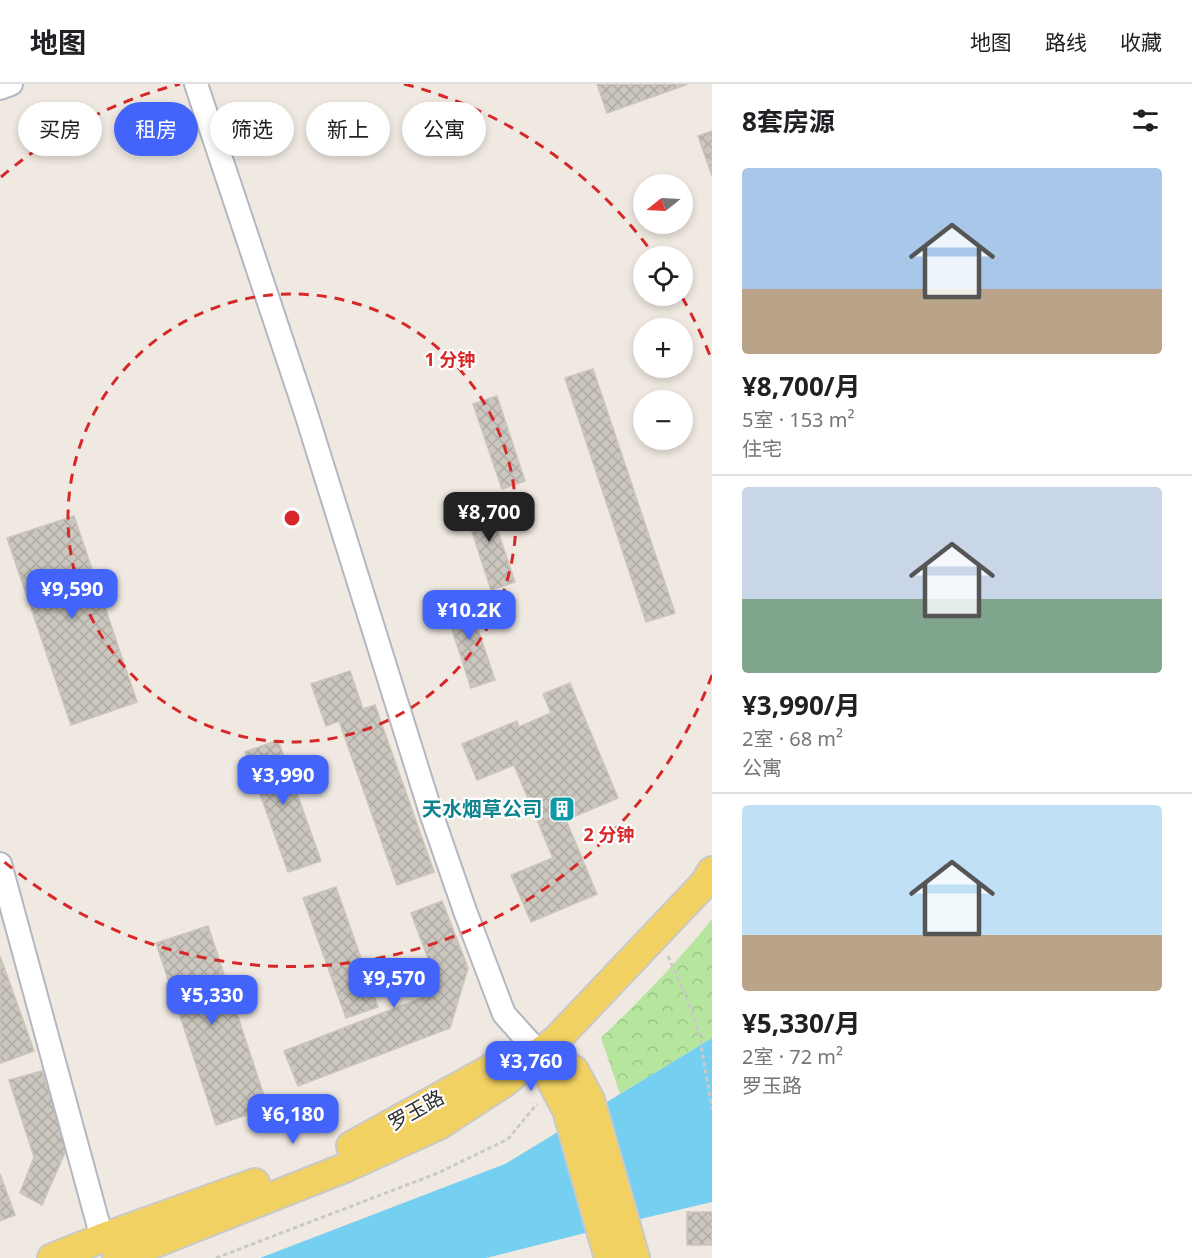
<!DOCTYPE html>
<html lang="zh">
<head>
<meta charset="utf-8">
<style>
	body { margin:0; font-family:"Noto Sans","Noto Sans SC",sans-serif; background:#f2f2f2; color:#202124; height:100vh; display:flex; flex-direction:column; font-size:22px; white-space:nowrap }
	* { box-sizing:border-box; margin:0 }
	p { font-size:20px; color:#757577 }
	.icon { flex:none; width:33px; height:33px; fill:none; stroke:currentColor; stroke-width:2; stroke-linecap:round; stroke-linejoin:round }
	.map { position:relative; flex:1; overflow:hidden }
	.drawer { display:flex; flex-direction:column; background:#fff; width:480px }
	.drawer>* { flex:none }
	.hud { position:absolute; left:18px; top:18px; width:570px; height:54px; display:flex; gap:12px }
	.needle { width:39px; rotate:252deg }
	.controls { position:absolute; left:633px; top:90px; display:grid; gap:12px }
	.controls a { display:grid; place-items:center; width:60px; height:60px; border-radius:50%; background:#fff; box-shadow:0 3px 9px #0003; font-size:30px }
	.price { position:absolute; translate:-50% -51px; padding:0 14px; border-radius:12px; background:#4264fb; color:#fff; font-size:20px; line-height:39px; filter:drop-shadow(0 2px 3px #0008) }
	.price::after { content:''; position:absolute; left:50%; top:36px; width:18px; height:14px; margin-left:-9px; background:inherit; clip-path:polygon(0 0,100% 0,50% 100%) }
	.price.active { background:#222; color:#fff }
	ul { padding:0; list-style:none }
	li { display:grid; align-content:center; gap:12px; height:318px; padding:0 30px }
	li+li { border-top:2px solid #e0e0e0 }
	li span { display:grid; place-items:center; height:186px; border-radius:6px; color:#555 }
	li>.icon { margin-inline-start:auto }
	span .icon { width:108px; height:108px; fill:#fffc; stroke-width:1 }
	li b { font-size:26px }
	h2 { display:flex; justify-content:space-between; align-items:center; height:72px; padding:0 30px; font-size:26px }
	.pill { padding:0 21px; border-radius:27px; background:#fff; box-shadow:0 3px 9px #0003; font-size:21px; line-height:54px }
	.pill.active { background:#4264fb; color:#fff }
	header { display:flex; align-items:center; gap:36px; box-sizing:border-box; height:84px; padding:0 30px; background:#fff; border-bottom:2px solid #e0e0e0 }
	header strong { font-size:28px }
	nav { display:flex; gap:33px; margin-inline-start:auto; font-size:21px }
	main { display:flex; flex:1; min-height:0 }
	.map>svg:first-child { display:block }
	.park { fill:url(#park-crowns) }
	.water { fill:#75cff0 }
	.building { fill:url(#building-cross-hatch); stroke:#cbc5ba; stroke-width:1.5 }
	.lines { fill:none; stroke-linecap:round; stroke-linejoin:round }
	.minor-casing { stroke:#b4b7c1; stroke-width:26 }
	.major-casing { stroke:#c9c9c9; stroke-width:32 }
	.path { stroke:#c9c9c9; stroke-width:3; stroke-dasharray:4.5 3; stroke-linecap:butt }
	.minor { stroke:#fff; stroke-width:22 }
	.major { stroke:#f2d163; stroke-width:28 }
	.ring { fill:none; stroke:#d62828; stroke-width:3; stroke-dasharray:10 8 }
	.labels { text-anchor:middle; stroke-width:4.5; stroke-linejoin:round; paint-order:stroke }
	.culture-label { font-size:20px; font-weight:bold; fill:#0d838f; stroke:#fff; text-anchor:end }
	.street-label { font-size:20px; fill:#2e2e2e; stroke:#fff }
	.centre { fill:#d62828; stroke:#fff; stroke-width:3 }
	.ring-label { font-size:18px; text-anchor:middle; font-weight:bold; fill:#d62828; stroke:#fff; stroke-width:4.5; stroke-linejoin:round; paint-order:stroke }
</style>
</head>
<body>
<header>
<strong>地图</strong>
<nav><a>地图</a><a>路线</a><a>收藏</a></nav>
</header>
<main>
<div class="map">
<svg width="712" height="1174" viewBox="0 0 712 1174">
	<defs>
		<pattern id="park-crowns" width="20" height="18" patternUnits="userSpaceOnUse" patternTransform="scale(1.5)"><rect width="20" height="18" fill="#b6e59e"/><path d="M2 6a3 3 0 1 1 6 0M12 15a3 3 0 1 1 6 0" fill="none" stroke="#9dc588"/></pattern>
		<pattern id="building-cross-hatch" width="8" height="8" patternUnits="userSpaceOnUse" patternTransform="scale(1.5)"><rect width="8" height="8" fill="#cbc7bf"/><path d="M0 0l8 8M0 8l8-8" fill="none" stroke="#afaba4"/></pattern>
	</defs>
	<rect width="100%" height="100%" fill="#efe9e1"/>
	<path class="park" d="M712,835V954L620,1010L601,954C640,916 678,878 712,835Z"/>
	<polygon class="water" points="712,954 712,1118 632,1137 486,1174 260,1174 505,1080"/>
	<g class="building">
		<polygon points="597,0 688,0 607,29"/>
		<polygon points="712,47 712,92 698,52"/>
		<polygon points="593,285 675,529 646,538 565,294"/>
		<polygon points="497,312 525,397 502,405 473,320"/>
		<polygon points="486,412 515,498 491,506 463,420"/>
		<polygon points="74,432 137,618 71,641 7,454"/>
		<polygon points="466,510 495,596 471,604 443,518"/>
		<polygon points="350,587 363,625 375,621 434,788 397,801 339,637 326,642 311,600"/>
		<polygon points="570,599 618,714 566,736 597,810 531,838 511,791 553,774 514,681 477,696 462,660 517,637 519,643 551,629 543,610"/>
		<polygon points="278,656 321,777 288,788 245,668"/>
		<polygon points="336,803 378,923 346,934 303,814"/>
		<polygon points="442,817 468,884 450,944 298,1002 284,967 424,913 432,885 411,829"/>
		<polygon points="208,842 268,1024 216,1041 156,859"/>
		<polygon points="0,872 34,967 1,979 0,976"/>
		<polygon points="42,987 67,1064 42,1121 20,1109 34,1073 9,996"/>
		<polygon points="0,1090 15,1131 0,1137"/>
		<rect x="687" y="1128" width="25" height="33"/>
	</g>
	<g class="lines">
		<g class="minor-casing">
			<g id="minor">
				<polyline points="196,0 305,326 431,729 465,827 504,930 539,969"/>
				<polyline points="0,4 11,0"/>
				<polyline points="0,780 102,1154"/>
			</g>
		</g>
		<g class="major-casing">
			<g id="major">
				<polyline points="539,969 574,986 590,1016 635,1174"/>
				<polyline points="539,969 553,1000 567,1026 609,1174"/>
				<polyline points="351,1062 492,984 520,975"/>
				<polyline points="52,1174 102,1154 255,1099"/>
				<polyline points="117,1174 347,1083 439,1041 505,998 539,969 556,956 704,800 712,787"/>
			</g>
		</g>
		<g class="path">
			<polyline points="668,872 688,917 699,949 712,1025"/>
			<polyline points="216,1174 438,1089 508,1055 537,1020"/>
		</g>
		<use href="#minor" class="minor"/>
		<use href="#major" class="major"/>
	</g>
	<g class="ring">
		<circle cx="292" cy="434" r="224"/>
		<path d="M712 591A448 448 0 0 1 1 775M1 93A448 448 0 0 1 180 0M404 0A448 448 0 0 1 654 171M682 213A448 448 0 0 1 712 277"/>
	</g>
	<defs>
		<g id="building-square" transform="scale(1.35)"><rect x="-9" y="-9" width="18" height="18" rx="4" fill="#0f9aa8" stroke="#fff"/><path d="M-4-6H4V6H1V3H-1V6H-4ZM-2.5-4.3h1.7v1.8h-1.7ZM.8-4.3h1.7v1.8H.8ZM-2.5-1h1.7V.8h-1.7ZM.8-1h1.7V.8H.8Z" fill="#fff"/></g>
	</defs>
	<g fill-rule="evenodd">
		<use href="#building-square" x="562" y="725"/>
	</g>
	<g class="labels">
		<g class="culture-label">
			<text x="542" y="732">天水烟草公司</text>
		</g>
		<g class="street-label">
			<text transform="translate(416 1026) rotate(-29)" y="7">罗玉路</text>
		</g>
	</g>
	<circle cx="292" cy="434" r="9" class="centre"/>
	<g class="ring-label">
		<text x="450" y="282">1 分钟</text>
		<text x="609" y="757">2 分钟</text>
	</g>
</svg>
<div class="controls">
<a><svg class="needle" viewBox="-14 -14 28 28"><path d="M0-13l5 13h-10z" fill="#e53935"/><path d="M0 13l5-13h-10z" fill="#757577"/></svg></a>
<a><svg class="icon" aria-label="locate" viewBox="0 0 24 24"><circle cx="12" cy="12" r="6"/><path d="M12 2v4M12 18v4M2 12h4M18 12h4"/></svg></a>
<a>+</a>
<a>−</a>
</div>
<b class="price active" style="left:489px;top:459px">¥8,700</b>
<b class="price" style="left:72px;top:536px">¥9,590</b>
<b class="price" style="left:469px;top:557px">¥10.2K</b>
<b class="price" style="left:283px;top:722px">¥3,990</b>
<b class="price" style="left:394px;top:925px">¥9,570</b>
<b class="price" style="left:212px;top:942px">¥5,330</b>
<b class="price" style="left:531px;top:1008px">¥3,760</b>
<b class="price" style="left:293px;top:1061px">¥6,180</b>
<div class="hud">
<a class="pill">买房</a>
<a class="pill active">租房</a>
<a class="pill">筛选</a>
<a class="pill">新上</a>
<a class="pill">公寓</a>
</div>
</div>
<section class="drawer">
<h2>8套房源<svg class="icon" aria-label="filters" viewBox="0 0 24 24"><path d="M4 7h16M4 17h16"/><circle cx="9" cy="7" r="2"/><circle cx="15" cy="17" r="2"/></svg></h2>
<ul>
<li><span style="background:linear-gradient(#a9c7e8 65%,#b9a48a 0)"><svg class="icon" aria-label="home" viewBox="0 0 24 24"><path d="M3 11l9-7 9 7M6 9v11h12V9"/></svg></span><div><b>¥8,700/月</b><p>5室 · 153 m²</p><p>住宅</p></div></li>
<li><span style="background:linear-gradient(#c9d6e8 60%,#7fa58c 0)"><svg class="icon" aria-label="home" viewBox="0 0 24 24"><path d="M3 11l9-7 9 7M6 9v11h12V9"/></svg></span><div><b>¥3,990/月</b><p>2室 · 68 m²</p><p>公寓</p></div></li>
<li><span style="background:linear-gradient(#bfe0f5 70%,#b9a48a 0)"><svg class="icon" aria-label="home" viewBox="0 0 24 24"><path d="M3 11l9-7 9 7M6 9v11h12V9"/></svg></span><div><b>¥5,330/月</b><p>2室 · 72 m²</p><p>罗玉路</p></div></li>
</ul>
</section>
</main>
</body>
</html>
